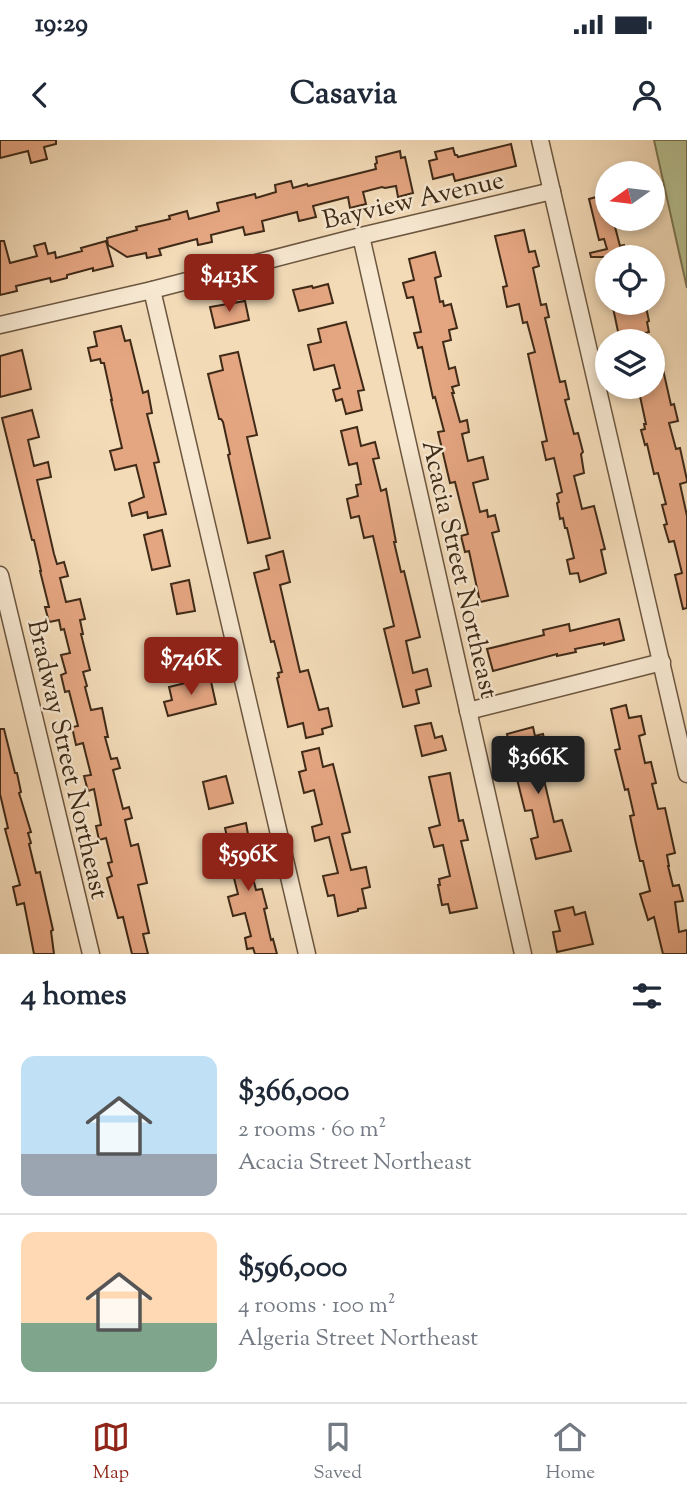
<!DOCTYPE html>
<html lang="en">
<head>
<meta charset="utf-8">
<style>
	body { margin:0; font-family:"Sorts Mill Goudy",serif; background:#f2f2f3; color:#1f2937; height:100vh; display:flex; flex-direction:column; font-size:26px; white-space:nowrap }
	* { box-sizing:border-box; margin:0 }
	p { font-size:23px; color:#747a83 }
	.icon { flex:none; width:38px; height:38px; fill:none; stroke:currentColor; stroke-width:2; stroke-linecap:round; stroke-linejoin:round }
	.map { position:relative; height:814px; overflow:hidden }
	.panel { display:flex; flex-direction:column; background:#fff; flex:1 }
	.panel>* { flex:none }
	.needle { width:46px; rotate:256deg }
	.tools { position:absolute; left:595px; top:21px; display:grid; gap:14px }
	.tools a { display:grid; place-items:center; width:70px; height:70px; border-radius:50%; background:#fff; box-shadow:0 4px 10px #0003; font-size:35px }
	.price { position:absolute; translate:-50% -60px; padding:0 16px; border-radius:7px; background:#8f2418; color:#fff; font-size:23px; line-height:46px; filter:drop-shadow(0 2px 4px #0008) }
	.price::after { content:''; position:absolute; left:50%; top:42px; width:21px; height:16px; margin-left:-10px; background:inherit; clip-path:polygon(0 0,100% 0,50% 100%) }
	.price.selected { background:#222; color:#fff }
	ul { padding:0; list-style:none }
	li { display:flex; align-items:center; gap:21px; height:175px; padding:0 21px }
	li+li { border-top:2px solid #e0e1e3 }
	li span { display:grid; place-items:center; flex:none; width:196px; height:140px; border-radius:14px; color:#555 }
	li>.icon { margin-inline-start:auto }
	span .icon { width:84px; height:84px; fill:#fffc; stroke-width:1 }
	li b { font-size:30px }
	h2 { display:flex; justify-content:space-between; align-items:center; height:84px; padding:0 21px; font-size:30px }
	.status { display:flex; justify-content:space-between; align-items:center; height:49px; padding:0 35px; background:#fff; direction:ltr }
	.status svg { height:19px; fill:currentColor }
	header { display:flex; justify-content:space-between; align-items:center; height:91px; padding:0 21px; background:#fff; font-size:32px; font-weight:800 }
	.menu { display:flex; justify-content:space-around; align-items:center; height:98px; border-top:2px solid #e0e1e3; background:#fff; font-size:19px; color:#747a83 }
	.menu a { display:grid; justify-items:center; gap:4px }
	.menu .selected { color:#8f2418 }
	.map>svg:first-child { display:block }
	.green { fill:#b7c192; stroke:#7b7654; stroke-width:2 }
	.building { fill:#e4a581; stroke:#3f2a17; stroke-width:2 }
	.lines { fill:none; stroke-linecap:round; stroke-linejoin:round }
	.minor-casing { stroke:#6c563f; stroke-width:19 }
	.minor { stroke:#f7e8d1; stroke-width:16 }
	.labels { text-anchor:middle; stroke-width:5; stroke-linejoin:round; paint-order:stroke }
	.street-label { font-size:26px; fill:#3f2a17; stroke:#f7e8d1 }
</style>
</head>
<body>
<div class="status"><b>19:29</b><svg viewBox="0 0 49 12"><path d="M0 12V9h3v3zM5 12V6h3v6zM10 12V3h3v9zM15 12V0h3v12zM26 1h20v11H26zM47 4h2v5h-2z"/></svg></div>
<header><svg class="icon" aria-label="back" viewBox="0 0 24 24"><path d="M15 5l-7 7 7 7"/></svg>Casavia<svg class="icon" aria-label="person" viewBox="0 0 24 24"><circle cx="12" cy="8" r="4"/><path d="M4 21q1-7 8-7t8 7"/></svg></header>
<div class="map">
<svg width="687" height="814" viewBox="0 0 687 814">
	<rect width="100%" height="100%" fill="#f3dbb8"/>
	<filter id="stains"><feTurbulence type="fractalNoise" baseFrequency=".00286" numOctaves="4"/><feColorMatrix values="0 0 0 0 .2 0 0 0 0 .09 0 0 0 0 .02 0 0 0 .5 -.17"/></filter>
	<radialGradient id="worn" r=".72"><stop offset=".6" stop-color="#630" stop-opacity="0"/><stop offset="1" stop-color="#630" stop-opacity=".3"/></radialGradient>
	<polygon class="green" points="654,0 687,0 687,148"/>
	<g class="building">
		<polygon points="0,0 56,0 56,4 44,7 47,19 31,23 28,11 0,18"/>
		<polygon points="511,4 516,26 455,41 453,34 433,39 429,21 437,19 435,12 453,8 455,15 457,15 458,17"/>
		<polygon points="400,11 401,18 405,17 413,53 398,57 396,46 385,48 382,47 363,52 366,64 350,68 348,57 313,66 316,77 299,81 297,72 262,81 264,91 245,95 243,87 211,95 212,102 198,105 197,99 159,109 161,115 147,118 146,113 127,117 108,105 107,98 137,90 136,87 170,79 169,76 187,71 189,79 219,71 217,63 255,54 256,58 276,52 275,45 291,41 293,48 307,44 308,46 376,29 375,24 377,23 376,17"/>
		<polygon points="607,54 607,79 613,79 620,106 624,105 627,117 591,117 590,113 607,109 604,99 599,100 589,59"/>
		<polygon points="524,90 529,112 535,111 539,126 533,128 541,165 546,164 549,177 545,178 560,242 565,241 569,259 565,260 574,294 578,293 583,312 581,314 584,333 574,336 582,369 594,366 605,409 601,410 606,433 580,442 578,433 570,434 567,420 574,418 567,388 565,388 563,378 560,379 557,363 559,362 557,354 562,352 554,318 546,320 542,302 547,301 528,214 535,212 527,182 523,183 519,164 507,167 503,147 507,146 495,96"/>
		<polygon points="0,101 4,101 10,123 37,116 34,106 45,103 48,114 55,112 56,118 82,111 81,108 106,101 113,126 93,131 93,128 67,135 67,138 51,142 50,138 16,146 17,151 0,155"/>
		<polygon points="435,112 441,136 435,138 440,162 443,161 444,166 451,164 457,188 449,190 451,200 443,202 449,229 455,227 459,245 452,247 454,253 452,253 460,282 467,280 469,292 462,294 468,321 483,317 488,339 473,343 480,372 487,370 488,377 495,375 499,391 492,393 508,456 480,462 469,411 465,412 461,396 468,394 455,342 450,343 438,292 444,291 435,257 433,258 422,207 418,208 414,193 421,192 413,157 407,158 403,143 414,140 409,119"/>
		<polygon points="328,144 333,163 299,171 293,150 312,146 313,148"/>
		<polygon points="245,161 249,180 215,188 210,167"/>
		<polygon points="612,163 637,163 638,169 646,167 649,181 647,182 649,192 645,193 646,196 620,201"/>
		<polygon points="346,182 364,250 358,251 362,270 346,274 342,259 336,261 333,250 340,248 334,225 314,230 308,205 321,202 318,189"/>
		<polygon points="121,186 125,201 130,200 143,253 148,251 152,273 147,274 159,322 154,323 166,374 148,378 147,372 132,376 129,363 144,357 136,325 115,330 110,311 122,308 111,260 112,260 104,223 101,223 100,219 91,221 88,208 97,206 94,192"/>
		<polygon points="22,210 31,249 0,257 0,216"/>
		<polygon points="238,212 257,295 247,297 270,398 248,403 228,315 230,314 223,282 221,279 219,279 208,234 223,230 220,216"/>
		<polygon points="662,225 671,265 674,264 678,281 669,283 676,309 680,308 687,340 687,342 680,344 687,376 687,468 683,469 675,435 682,433 674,401 669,402 664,385 667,384 662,365 666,364 658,333 654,334 647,304 645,305 641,290 645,289 644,284 646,284 638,247 653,247 653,227"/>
		<polygon points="32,270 39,297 28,300 34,326 48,322 51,337 37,340 54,414 57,424 64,422 68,436 60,438 66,462 80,459 85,479 80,480 83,494 81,494 90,530 83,532 87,546 85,547 91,570 102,568 108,597 105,597 111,619 117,618 120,628 113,630 123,669 129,667 132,678 125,680 131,706 138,704 147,743 138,745 149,793 143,794 148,814 132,814 123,777 118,778 107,738 112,736 108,723 112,722 106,698 99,700 96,686 101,685 94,649 88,651 84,636 91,635 83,603 76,605 72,587 78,586 69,551 65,552 61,535 66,533 61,515 70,513 64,489 61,490 59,480 49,482 45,467 49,467 40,431 41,431 34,400 32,400 2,278"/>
		<polygon points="357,287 361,306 375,302 379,318 373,319 381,351 386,349 396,402 394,402 401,432 404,431 420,497 406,501 413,533 427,529 431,546 416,550 419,563 403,567 384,489 394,486 373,396 364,398 359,376 351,378 347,359 358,356 356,345 361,344 357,323 349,325 341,291"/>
		<polygon points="162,390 170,426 152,430 144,395"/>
		<polygon points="283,411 290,442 280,445 300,532 308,530 319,570 328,568 332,586 322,589 323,594 306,598 303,583 288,587 277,538 279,537 278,533 282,532 274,501 271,502 254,433 269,429 266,416"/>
		<polygon points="189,440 195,471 177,474 171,444"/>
		<polygon points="619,479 624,500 604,505 604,503 575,509 576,512 557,516 557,514 493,531 487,509 544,495 543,490 569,484 570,491"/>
		<polygon points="210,537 216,564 168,576 164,562 172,560 169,547"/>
		<polygon points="626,565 629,578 641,576 645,594 639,596 645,623 651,622 656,643 652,644 658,669 665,668 675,713 667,715 669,726 668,726 673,746 679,745 683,761 675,762 679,792 687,790 687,814 663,814 654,777 648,780 640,754 650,751 643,721 640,721 636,704 630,676 634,675 628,649 625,650 615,610 620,609 611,569"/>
		<polygon points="431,583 435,598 442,596 446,610 422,616 415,586"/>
		<polygon points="533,587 535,596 543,594 546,607 538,608 541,618 539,619 554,682 562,680 571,711 536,719 531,699 538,697 532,670 525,671 516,635 527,632 522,609 511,612 507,594"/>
		<polygon points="0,589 4,589 15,633 17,633 21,652 19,653 31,692 28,693 31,703 29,704 36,733 40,732 53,790 51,791 54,814 34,814 24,763 17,765 13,747 20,745 5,689 8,688 0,654"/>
		<polygon points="319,608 323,627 333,624 350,692 342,694 351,730 366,727 370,747 362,749 366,768 358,769 358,771 338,776 334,755 328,756 323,736 338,733 329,697 315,701 312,687 322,684 314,650 304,653 299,632 306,630 302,612"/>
		<polygon points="450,633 459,681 463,680 468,700 461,701 477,768 450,773 448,764 442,765 438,745 440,745 439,739 450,736 443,705 434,707 429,688 440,685 429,637"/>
		<polygon points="226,636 233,663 209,669 203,642"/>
		<polygon points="246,683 252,717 248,718 256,750 262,749 267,768 264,769 271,800 273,799 277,814 255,814 253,808 247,809 245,798 251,796 245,773 233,776 228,757 238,754 233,734 235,733 225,688"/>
		<polygon points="573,767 575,775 585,772 593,804 557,812 553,792 560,791 555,771"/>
	</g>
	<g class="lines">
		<g class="minor-casing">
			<g id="minor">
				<polyline points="540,0 687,634"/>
				<polyline points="361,96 523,814"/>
				<polyline points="152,150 307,814"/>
				<polyline points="0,185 152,150 361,96 552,51"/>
				<polyline points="0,435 91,814"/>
				<polyline points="468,571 662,522"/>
			</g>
		</g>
		<use href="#minor" class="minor"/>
	</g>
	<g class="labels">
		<g class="street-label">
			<text transform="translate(413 59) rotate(-13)" y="9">Bayview Avenue</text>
			<text transform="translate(461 429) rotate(77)" y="9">Acacia Street Northeast</text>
			<text transform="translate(69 619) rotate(77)" y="9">Bradway Street Northeast</text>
		</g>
	</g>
	<rect width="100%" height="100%" filter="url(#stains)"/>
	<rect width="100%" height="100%" fill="url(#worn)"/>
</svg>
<div class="tools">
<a><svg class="needle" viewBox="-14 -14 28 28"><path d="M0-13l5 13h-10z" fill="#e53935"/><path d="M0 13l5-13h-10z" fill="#747a83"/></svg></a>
<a><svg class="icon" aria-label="locate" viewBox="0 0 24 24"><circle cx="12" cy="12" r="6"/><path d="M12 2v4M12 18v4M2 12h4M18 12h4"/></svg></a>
<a><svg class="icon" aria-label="layers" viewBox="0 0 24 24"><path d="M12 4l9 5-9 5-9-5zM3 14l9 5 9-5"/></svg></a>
</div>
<b class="price" style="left:229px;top:174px">$413K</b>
<b class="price" style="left:191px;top:557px">$746K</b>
<b class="price selected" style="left:538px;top:656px">$366K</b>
<b class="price" style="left:248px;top:753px">$596K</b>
</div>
<section class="panel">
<h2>4 homes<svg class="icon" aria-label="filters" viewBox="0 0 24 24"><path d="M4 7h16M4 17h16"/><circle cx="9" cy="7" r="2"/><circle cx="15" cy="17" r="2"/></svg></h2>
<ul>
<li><span style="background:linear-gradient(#bfe0f5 70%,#9aa5b1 0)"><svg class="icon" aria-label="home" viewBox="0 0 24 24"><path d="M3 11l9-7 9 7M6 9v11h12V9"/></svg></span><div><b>$366,000</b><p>2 rooms · 60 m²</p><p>Acacia Street Northeast</p></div></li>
<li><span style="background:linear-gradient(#ffd9b3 65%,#7fa58c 0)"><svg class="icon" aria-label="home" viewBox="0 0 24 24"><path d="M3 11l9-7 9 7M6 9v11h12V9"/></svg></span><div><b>$596,000</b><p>4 rooms · 100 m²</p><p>Algeria Street Northeast</p></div></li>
</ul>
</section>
<nav class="menu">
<a class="selected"><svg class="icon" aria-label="map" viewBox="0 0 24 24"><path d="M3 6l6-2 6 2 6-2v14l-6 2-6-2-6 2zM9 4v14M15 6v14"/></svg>Map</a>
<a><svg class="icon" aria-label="saved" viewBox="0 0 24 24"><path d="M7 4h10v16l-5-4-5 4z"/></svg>Saved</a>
<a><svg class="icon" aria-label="home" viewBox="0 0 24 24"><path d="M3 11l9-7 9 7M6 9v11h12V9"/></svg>Home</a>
</nav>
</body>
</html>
